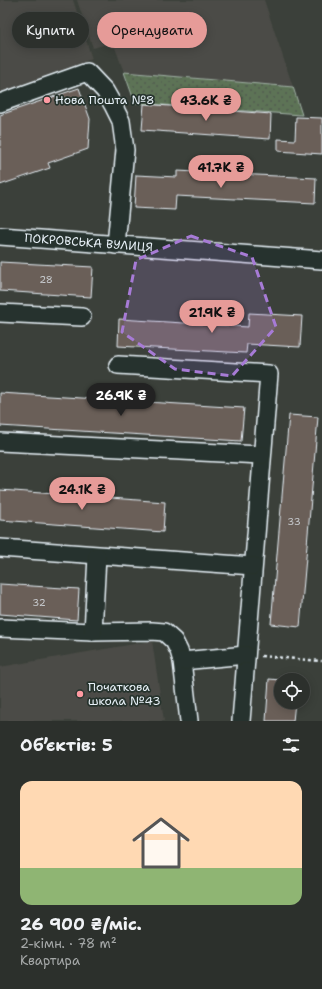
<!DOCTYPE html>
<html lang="uk">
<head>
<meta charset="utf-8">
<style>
	body { margin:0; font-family:"Shantell Sans",sans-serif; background:#343834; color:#f1f3f6; height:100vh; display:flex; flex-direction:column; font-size:15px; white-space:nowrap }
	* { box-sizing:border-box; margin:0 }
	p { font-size:13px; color:#a6a9a9 }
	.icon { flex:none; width:22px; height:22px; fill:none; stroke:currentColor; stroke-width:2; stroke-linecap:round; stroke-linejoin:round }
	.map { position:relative; height:721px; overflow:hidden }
	.sheet { display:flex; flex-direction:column; background:#2c302c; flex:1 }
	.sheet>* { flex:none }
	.banner { position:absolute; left:12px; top:12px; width:298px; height:36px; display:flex; gap:8px }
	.tools { position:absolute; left:274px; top:673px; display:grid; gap:8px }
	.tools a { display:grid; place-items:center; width:36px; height:36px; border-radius:50%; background:#2c302c; box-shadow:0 2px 10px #0003,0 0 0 1px #484b48; font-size:20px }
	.price { position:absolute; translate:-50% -34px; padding:0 9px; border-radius:14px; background:#e69b98; color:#111; font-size:13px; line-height:26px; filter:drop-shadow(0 1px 2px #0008) }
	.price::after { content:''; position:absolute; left:50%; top:24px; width:12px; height:9px; margin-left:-6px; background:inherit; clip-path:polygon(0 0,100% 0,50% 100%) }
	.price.selected { background:#222; color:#fff }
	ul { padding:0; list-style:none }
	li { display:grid; align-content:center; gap:8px; height:212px; padding:0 20px }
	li+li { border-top:1px solid #484b48 }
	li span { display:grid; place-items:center; height:124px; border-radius:12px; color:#555 }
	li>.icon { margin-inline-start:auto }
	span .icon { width:72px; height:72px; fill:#fffc; stroke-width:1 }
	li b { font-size:17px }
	h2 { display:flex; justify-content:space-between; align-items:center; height:48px; padding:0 20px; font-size:17px }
	.tag { padding:0 14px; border-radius:18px; background:#2c302c; box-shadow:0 2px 10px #0003,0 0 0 1px #484b48; font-size:14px; line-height:36px }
	.tag.selected { background:#e69b98; color:#111 }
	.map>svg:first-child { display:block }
	.built { fill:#4c4c47 }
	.grass { fill:url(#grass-dots); stroke:#a2b2a7 }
	.building { fill:#6b5e58; stroke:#e8f1f8 }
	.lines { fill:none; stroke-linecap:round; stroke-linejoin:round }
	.minor-casing { stroke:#e8f1f8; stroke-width:20 }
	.path { stroke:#e8f1f8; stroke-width:2.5; stroke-dasharray:3 3; stroke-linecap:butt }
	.minor { stroke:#26332d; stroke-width:17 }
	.marked { fill:#a77bd6; fill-opacity:0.2; stroke:#a77bd6; stroke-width:3; stroke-dasharray:8 5; stroke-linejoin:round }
	.poi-dot { fill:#ff9aa2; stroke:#26332d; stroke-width:1.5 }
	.labels { text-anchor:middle; stroke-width:3.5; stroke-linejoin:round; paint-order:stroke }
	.number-label { font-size:10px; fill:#c9ccd0 }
	.poi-label { font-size:12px; fill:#e8f1f8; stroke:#26332d; text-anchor:start }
	.street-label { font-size:12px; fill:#e8f1f8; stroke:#26332d }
</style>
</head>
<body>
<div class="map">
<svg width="322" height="721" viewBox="0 0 322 721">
	<defs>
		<pattern id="grass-dots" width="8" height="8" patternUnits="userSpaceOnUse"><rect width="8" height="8" fill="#5d7356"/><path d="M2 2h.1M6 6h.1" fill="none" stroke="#505b4f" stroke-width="1.8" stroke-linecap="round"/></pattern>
	</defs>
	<rect width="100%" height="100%" fill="#3b403a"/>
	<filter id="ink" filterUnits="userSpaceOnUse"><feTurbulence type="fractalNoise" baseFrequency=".025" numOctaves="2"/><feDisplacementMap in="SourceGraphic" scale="8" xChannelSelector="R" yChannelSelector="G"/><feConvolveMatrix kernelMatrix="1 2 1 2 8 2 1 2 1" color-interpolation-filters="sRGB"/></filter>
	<g filter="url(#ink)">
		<g class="built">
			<polygon points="0,0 73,0 92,59 0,92"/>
			<polygon points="77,0 264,0 293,87 124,72 113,42 93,48"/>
			<polygon points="152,641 164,721 0,721 0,667"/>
		</g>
		<polygon class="grass" points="124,72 293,87 302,115 135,103"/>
		<g class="building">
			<polygon points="79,88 90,119 88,149 48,163 50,168 0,185 0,115"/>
			<polygon points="144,104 271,114 270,139 142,130"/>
			<polygon points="296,117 322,118 322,154 278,151 278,139 295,140"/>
			<polygon points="177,171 316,178 315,203 176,196 175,210 134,208 136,175 177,177"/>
			<polygon points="0,262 93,267 91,297 0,291"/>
			<polygon points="249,313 302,316 300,347 247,344 246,353 118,346 119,319 248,327"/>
			<polygon points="0,393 244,408 241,441 0,426"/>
			<polygon points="289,415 318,417 300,627 271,624"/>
			<polygon points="0,490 165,502 163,532 0,520"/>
			<polygon points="0,584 79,589 77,620 0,614"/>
			<polygon points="269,679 281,680 281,702 295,702 293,721 266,721"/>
		</g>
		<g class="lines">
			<g class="minor-casing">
				<g id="minor">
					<polyline points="0,103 87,72 105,91 113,105 121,121 125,150 116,245"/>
					<path id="s1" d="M0,236L322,260"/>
					<polyline points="0,313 82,317"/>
					<polyline points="118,365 269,374 241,721"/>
					<polyline points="0,442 262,455"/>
					<polyline points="0,548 253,566"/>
					<polyline points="0,628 93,632 152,631 164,632 174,641 179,651 182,661 189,721"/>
					<polyline points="93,632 97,556"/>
					<polyline points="182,661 246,655"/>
				</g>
			</g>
			<polyline class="path" points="261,656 322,661"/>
			<use href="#minor" class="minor"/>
		</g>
	</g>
	<path class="marked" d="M191,236L252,257L276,327L232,376L175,369L122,332L136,260Z"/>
	<g class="poi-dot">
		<circle cx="47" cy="100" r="4"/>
		<circle cx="80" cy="694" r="4"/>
	</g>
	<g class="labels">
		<g class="number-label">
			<text x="46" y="283">28</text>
			<text x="294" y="525">33</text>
			<text x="39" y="606">32</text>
		</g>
		<g class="poi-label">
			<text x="55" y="104">Нова Пошта №8</text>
			<text x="88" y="691">Початкова<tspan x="88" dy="14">школа №43</tspan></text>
		</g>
		<g class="street-label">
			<text dy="4" stroke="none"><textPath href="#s1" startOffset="89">ПОКРОВСЬКА ВУЛИЦЯ</textPath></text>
		</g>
	</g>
</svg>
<div class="tools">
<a><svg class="icon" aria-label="locate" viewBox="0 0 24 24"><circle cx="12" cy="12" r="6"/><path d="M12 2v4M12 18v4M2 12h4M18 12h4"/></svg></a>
</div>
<b class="price" style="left:206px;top:122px">43.6K ₴</b>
<b class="price" style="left:221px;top:189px">41.7K ₴</b>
<b class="price" style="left:212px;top:334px">21.9K ₴</b>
<b class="price selected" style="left:121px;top:417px">26.9K ₴</b>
<b class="price" style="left:82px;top:511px">24.1K ₴</b>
<div class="banner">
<a class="tag">Купити</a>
<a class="tag selected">Орендувати</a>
</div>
</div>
<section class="sheet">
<h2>Об’єктів: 5<svg class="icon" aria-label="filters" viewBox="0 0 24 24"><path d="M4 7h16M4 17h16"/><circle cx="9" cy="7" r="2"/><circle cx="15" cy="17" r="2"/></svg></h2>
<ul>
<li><span style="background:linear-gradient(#ffd9b3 70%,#8fb573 0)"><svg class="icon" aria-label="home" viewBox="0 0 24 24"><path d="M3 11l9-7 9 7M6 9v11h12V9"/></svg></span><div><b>26 900 ₴/міс.</b><p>2-кімн. · 78 m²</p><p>Квартира</p></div></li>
</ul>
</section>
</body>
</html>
